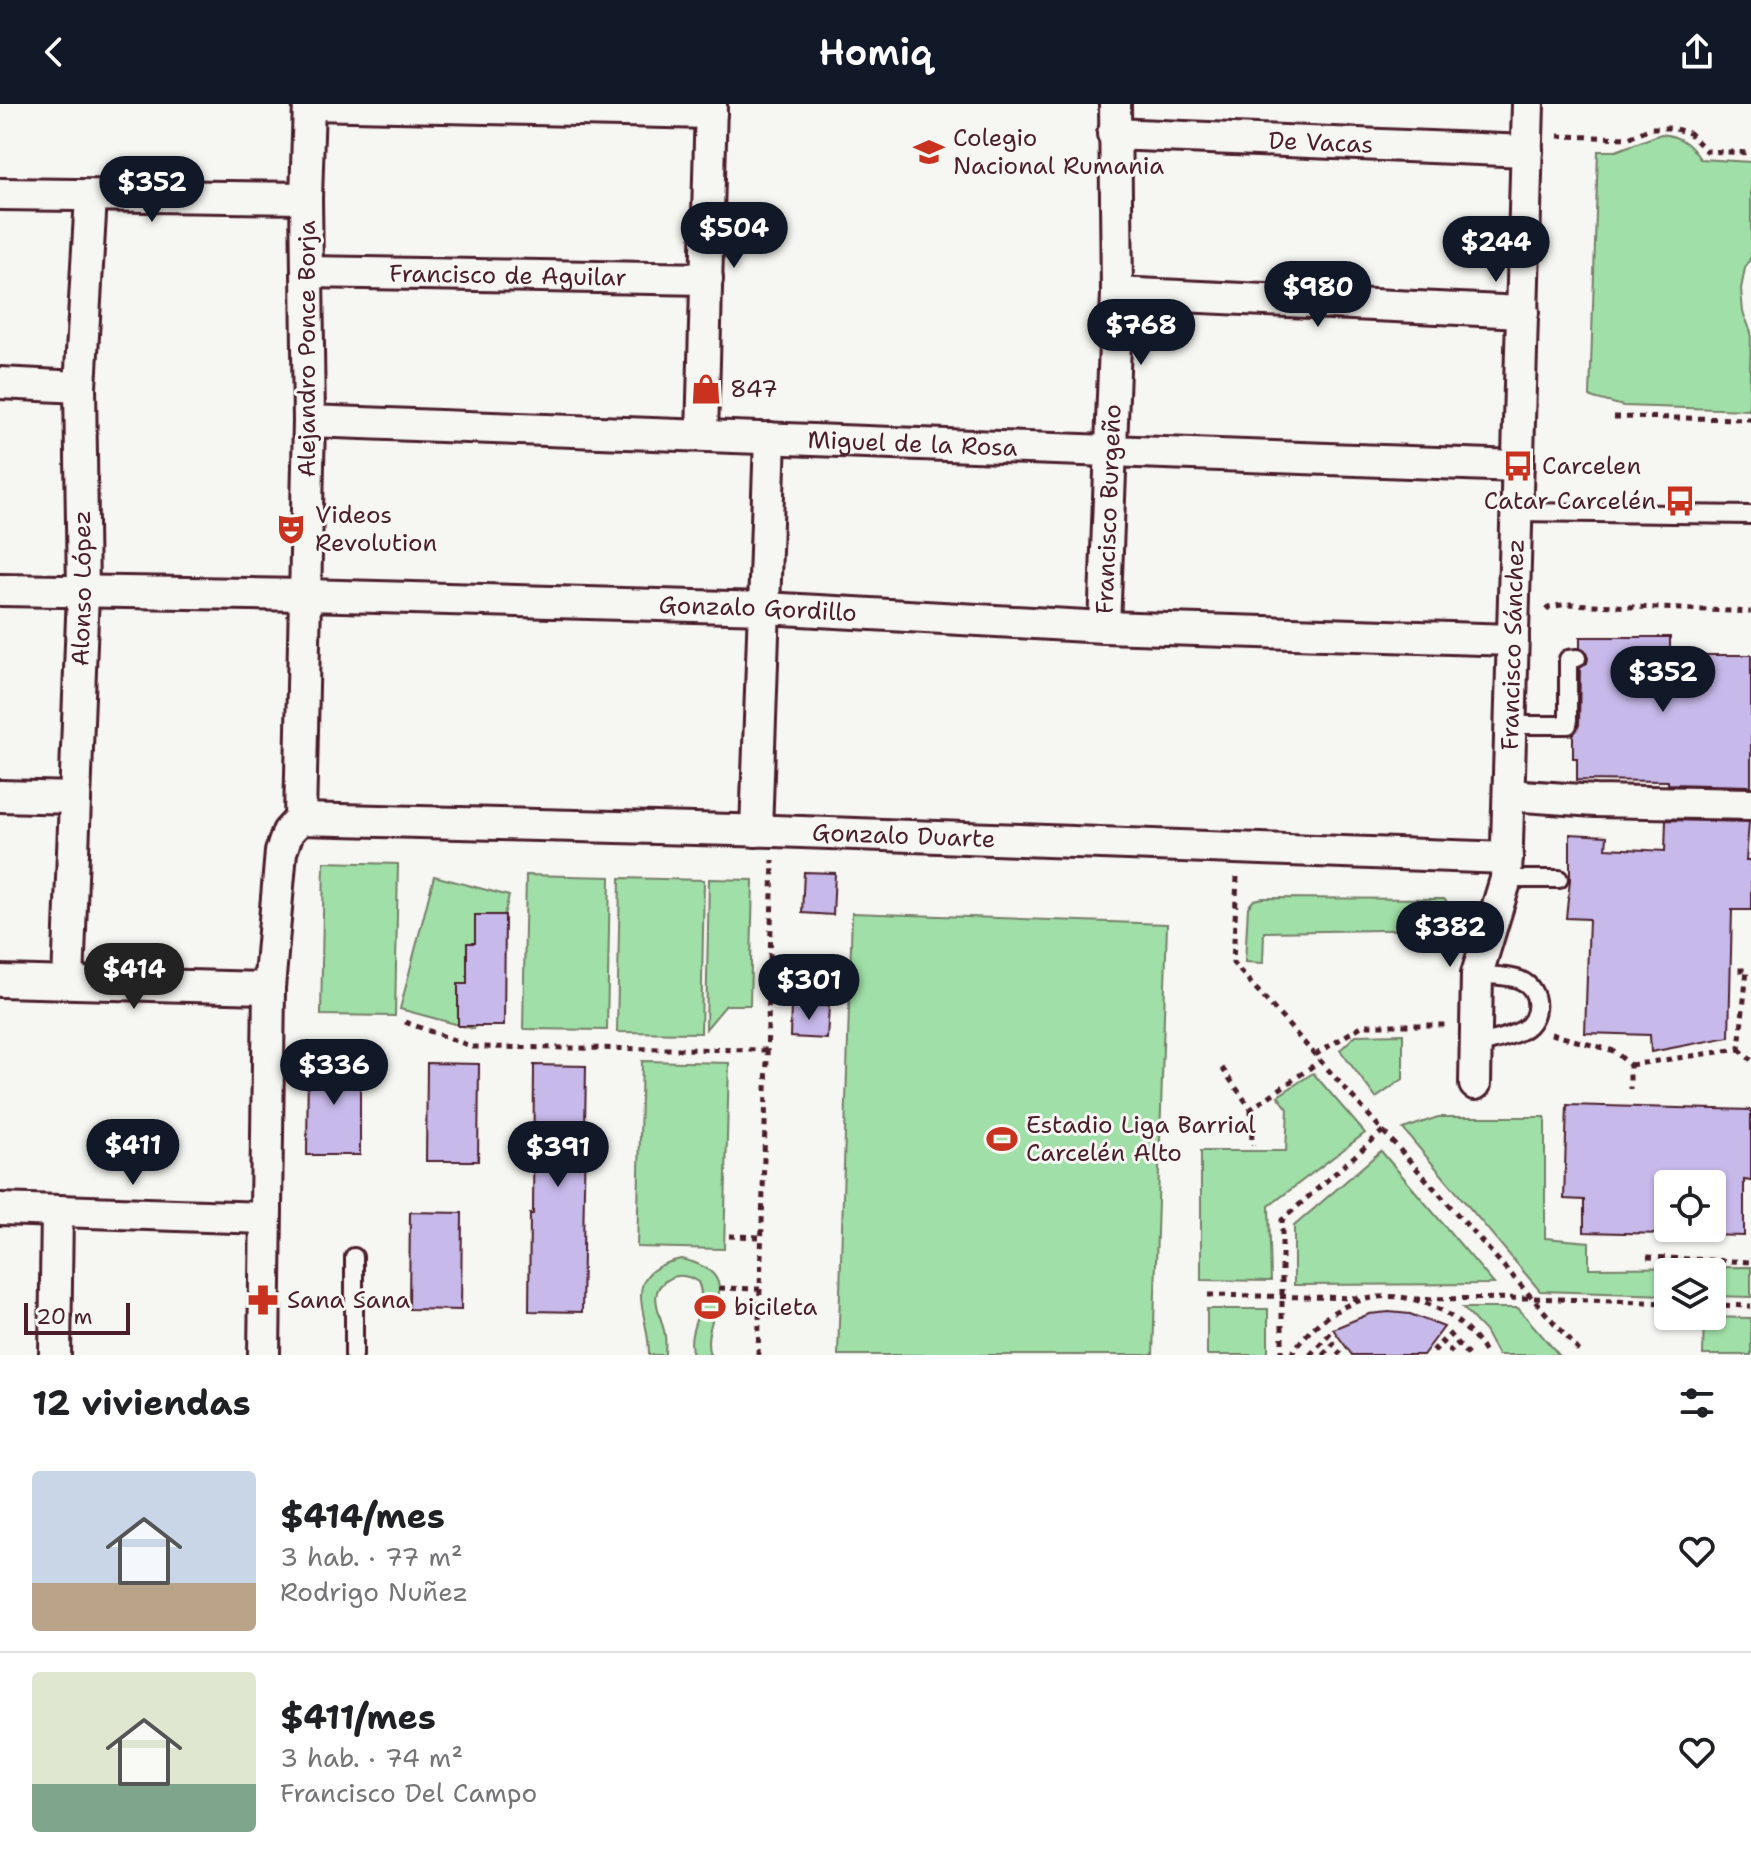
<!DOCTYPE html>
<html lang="es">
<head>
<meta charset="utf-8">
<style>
	body { margin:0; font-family:"Shantell Sans",sans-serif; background:#f2f2f2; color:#202124; height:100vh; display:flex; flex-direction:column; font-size:30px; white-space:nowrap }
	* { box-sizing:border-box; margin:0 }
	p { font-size:26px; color:#757577 }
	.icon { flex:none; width:44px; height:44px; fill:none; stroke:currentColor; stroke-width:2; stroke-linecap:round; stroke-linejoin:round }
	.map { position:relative; height:1251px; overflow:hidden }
	.details { display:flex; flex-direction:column; background:#fff; flex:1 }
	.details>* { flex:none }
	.fabs { position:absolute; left:1654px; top:1066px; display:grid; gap:16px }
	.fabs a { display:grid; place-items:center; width:72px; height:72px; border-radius:8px; background:#fff; box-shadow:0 2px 6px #0004; font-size:40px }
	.scale { position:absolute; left:24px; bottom:20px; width:106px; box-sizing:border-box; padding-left:8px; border:4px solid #4a1f2b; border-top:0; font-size:22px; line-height:28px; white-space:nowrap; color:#4a1f2b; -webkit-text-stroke:6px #f6f6f2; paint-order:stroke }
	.price { position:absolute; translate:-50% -68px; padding:0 18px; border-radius:28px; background:#111827; color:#fff; font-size:26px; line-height:52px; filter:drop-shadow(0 2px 4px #0008) }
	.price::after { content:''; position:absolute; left:50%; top:48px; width:24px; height:18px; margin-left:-12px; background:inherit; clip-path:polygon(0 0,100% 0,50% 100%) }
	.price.current { background:#222; color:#fff }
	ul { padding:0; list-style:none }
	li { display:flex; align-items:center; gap:24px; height:200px; padding:0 32px }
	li+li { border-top:2px solid #e0e0e0 }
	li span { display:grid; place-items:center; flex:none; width:224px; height:160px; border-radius:8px; color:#555 }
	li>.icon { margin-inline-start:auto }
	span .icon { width:96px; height:96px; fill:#fffc; stroke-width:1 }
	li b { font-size:34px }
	h2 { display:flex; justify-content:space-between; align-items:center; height:96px; padding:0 32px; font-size:34px }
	header { display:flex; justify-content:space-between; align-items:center; height:104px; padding:0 32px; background:#111827; color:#fff; font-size:36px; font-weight:600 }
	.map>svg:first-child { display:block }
	.green { fill:#a0dfa7; stroke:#757f69; stroke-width:2 }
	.building { fill:#c7b9ea; stroke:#4a1f2b; stroke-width:2; fill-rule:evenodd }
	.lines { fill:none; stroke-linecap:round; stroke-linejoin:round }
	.lane-casing { stroke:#4a1f2b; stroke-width:22 }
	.street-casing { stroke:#4a1f2b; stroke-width:36 }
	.path { stroke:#4a1f2b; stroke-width:5; stroke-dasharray:6 6; stroke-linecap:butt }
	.lane { stroke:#f6f6f2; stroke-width:16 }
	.street { stroke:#f6f6f2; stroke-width:30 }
	.labels { text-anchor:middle; stroke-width:6; stroke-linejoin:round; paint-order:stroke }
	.poi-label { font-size:24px; fill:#4a1f2b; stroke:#f6f6f2; text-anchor:start }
	.street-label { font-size:24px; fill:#4a1f2b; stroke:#f6f6f2 }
</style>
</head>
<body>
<header><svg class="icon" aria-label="back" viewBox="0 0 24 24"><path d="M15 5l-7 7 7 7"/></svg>Homiq<svg class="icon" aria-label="share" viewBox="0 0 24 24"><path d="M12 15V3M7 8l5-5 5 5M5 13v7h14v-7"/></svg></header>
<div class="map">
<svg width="1751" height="1251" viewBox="0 0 1751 1251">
	<rect width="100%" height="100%" fill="#f6f6f2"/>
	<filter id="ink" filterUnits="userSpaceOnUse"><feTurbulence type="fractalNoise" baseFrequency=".0125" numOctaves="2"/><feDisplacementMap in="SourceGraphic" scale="16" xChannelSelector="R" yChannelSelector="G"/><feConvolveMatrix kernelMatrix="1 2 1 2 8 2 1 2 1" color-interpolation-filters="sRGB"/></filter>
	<g filter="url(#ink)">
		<g class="green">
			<path d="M1661,30C1679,32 1690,39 1700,55L1751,58V153L1745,164L1741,185L1743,208L1751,228L1749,306L1623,302L1590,293L1598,47H1616Z"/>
			<polygon points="324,758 398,760 395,912 321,911"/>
			<polygon points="526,771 610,773 607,926 523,925"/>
			<polygon points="434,772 509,792 474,925 400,905"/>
			<polygon points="620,774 704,776 701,929 617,928"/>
			<polygon points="709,775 753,776 750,901 726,901 706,925"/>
			<path d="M1263,794L1444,795C1454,805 1454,815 1444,825L1264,828L1263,859L1245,858L1248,803L1254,796Z"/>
			<polygon points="852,809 1167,820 1153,1251 838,1251"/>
			<polygon points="1403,930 1403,975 1376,994 1340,946 1356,931"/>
			<polygon points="642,957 729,959 724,1145 637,1143"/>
			<polygon points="1313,969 1365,1029 1269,1102 1271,1177 1201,1176 1201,1047 1286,1047 1288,1005 1278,992"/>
			<polygon points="1438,1013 1545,1013 1545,1134 1589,1138 1589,1164 1751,1163 1751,1193 1712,1192 1712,1168 1668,1168 1668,1191 1540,1187 1403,1025"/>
			<polygon points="1381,1047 1494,1180 1294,1181 1294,1122"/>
			<path d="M681,1155C754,1171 697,1215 710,1251H693C684,1225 710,1203 698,1178C689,1172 679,1169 669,1175C644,1187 663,1213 665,1232C666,1238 665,1245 665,1251H649C650,1208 616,1169 681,1155Z"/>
			<polygon points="1463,1204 1518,1204 1559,1251 1498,1251 1485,1227"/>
			<rect x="1207" y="1205" width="61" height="46"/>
			<polygon points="1704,1213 1751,1214 1751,1251 1703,1251"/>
		</g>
		<g class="building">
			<polygon points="1580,533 1670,533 1670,551 1751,551 1751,682 1668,680 1668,677 1577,676 1577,654 1573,654 1573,631 1579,621 1580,564 1587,559 1588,554 1585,547 1580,544"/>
			<polygon points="1666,716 1749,718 1746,756 1751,756 1751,806 1732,806 1729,933 1651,948 1650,931 1585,929 1589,815 1566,814 1570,776 1570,730 1607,732 1606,744 1665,747"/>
			<polygon points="804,768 835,769 833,811 802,809"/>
			<polygon points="475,811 505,811 504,922 458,922 458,880 467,880 467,839 475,839"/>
			<polygon points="791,901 829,902 827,935 790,933"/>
			<polygon points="308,954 360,954 360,1051 307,1051"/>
			<polygon points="427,959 479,960 478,1057 426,1057"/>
			<polygon points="534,961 586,962 582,1208 529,1207 530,1110 533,1110"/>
			<path d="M1567,1001L1751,1006V1077L1744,1076V1132L1584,1128V1096L1564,1095ZM1668,1080H1712V1124H1668Z"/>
			<polygon points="410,1108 462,1109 461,1206 409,1205"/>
			<polygon points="1389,1208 1410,1210 1444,1223 1423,1251 1352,1251 1333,1225 1369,1210"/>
		</g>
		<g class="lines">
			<g class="lane-casing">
				<g id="lane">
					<polyline points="1518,408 1751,411"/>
					<polyline points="1511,621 1568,621 1568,555 1577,554"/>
					<polyline points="1506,775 1559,775"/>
					<path d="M1474,942C1489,937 1508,934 1522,926C1541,916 1542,885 1520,876C1508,871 1490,872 1477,870"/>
					<polyline points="354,1153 354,1251"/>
				</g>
			</g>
			<g class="street-casing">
				<g id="street">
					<polyline points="309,0 711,9"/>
					<path id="s1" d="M1113,30L1527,47"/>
					<polyline points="0,90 306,94"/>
					<path id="s2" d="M308,168L707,175"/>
					<polyline points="1117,189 1523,208"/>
					<polyline points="0,279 80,283"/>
					<path id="s3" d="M309,317C712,331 1115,349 1518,362"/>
					<polyline points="702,331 711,0"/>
					<path id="s4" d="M0,486L306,491L765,504L1104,523L1513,536"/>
					<path id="s5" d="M1104,523L1117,189L1115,0"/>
					<polyline points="1509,691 1595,697 1751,700"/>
					<polyline points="0,692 75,694"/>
					<path id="s6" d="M300,715L774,727L1507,754"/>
					<polyline points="756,727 770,334"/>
					<polyline points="0,877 269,884"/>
					<path id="s7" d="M68,878L83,488L80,283L91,93"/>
					<path id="s8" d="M1475,980L1477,870L1506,775L1528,0"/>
					<polyline points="0,1105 265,1114"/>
					<polyline points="55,1251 57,1107"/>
					<polyline points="264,1251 269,884 281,748 288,728 300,715 309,317 306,94 309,0"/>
				</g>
			</g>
			<g class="path">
				<polyline points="1558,32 1629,34 1651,24 1672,24 1689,29 1707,47 1751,49"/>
				<polyline points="1614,313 1751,315"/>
				<polyline points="1546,506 1549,503 1568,500 1751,508"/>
				<polyline points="1237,773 1233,859 1583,1251"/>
				<polyline points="405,918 473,943 767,946"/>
				<polyline points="1551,930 1614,947 1630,961 1630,985"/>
				<polyline points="1739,945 1751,956"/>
				<polyline points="1315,951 1363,921 1445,921"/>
				<polyline points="1630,961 1739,945 1747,866 1737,866"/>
				<polyline points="1222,964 1251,1005 1320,957"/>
				<polyline points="1251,1005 1252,1042"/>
				<polyline points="729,1132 762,1133"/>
				<polyline points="1647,1153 1751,1158"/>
				<polyline points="719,1184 760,1185"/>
				<polyline points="1208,1191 1360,1194"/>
				<polyline points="1414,1195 1532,1194 1668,1199"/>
				<polyline points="1712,1201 1751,1202"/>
				<polyline points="1448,1229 1468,1251"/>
				<polyline points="1440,1236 1455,1251"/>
				<polyline points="1433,1243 1441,1251"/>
				<polyline points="758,1251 773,756"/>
				<polyline points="1282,1251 1282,1116 1383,1027"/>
				<path d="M1291,1251C1341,1173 1437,1173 1487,1251"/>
				<polyline points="1310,1251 1331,1228"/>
				<polyline points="1323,1251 1338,1235"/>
				<polyline points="1337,1251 1345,1243"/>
			</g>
			<use href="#lane" class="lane"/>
			<use href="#street" class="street"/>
		</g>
	</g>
	<defs>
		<g id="university-bare" transform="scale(2.4)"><path d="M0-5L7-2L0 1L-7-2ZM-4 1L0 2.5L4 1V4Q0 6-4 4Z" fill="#c8321e" stroke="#f6f6f2" stroke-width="2.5" paint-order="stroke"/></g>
		<g id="shop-bare" transform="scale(2.4)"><path d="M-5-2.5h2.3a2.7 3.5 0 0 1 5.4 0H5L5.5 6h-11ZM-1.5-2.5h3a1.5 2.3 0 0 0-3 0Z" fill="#c8321e" stroke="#f6f6f2" stroke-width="2.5" paint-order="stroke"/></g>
		<g id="bus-bare" transform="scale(2.4)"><path d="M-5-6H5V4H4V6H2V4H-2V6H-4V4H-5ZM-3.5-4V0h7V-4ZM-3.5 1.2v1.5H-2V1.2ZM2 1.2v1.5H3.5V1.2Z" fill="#c8321e" stroke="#f6f6f2" stroke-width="2.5" paint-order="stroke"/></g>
		<g id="theatre-bare" transform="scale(2.4)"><path d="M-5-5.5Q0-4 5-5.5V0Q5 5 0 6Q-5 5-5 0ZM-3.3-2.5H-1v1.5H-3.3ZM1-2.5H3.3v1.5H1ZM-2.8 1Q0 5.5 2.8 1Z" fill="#c8321e" stroke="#f6f6f2" stroke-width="2.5" paint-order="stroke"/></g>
		<g id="stadium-bare" transform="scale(2.4)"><path d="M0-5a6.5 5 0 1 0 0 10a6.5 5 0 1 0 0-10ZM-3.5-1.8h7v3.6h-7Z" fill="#c8321e" stroke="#f6f6f2" stroke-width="2.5" paint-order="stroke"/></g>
		<g id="pharmacy-bare" transform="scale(2.4)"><path d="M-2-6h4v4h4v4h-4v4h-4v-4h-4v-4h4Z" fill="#c8321e" stroke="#f6f6f2" stroke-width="2.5" paint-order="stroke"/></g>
	</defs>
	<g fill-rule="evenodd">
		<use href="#university-bare" x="929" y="48"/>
		<use href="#shop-bare" x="706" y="285"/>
		<use href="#bus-bare" x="1518" y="362"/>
		<use href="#bus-bare" x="1680" y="397"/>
		<use href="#theatre-bare" x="291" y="425"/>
		<use href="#stadium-bare" x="1002" y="1035"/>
		<use href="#pharmacy-bare" x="263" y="1196"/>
		<use href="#stadium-bare" x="710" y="1203"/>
	</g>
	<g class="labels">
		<g class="poi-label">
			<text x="953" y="42">Colegio<tspan x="953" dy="28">Nacional Rumania</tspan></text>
			<text x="730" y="293">847</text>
			<text x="1542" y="370">Carcelen</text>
			<text x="1656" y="405" text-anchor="end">Catar Carcelén</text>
			<text x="315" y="419">Videos<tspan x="315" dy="28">Revolution</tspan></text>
			<text x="1026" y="1029">Estadio Liga Barrial<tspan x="1026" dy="28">Carcelén Alto</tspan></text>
			<text x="287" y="1204">Sana Sana</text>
			<text x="734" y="1211">bicileta</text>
		</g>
		<g class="street-label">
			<text dy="8" stroke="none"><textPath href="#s1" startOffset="208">De Vacas</textPath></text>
			<text dy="8" stroke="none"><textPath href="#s2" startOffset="200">Francisco de Aguilar</textPath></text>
			<text transform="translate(307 245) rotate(-90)" y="8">Alejandro Ponce Borja</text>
			<text dy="8" stroke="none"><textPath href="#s3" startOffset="604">Miguel de la Rosa</textPath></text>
			<text dy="8" stroke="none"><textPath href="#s5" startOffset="118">Francisco Burgeño</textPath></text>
			<text dy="8" stroke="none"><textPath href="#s7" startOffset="394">Alonso López</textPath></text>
			<text dy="8" stroke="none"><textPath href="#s4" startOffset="758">Gonzalo Gordillo</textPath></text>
			<text dy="8" stroke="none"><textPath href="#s8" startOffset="444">Francisco Sánchez</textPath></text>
			<text dy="8" stroke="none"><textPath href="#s6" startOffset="604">Gonzalo Duarte</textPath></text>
		</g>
	</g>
</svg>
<div class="fabs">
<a><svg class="icon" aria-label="locate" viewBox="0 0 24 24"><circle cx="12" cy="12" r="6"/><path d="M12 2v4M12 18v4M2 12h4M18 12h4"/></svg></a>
<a><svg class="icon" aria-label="layers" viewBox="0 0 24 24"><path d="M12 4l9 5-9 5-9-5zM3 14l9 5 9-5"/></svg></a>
</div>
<div class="scale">20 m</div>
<b class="price" style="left:152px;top:120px">$352</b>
<b class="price" style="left:734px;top:166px">$504</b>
<b class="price" style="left:1496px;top:180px">$244</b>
<b class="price" style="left:1318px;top:225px">$980</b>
<b class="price" style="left:1141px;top:263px">$768</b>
<b class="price" style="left:1663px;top:610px">$352</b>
<b class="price" style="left:1450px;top:865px">$382</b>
<b class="price current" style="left:134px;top:907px">$414</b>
<b class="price" style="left:809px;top:918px">$301</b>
<b class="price" style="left:334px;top:1003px">$336</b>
<b class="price" style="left:133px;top:1083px">$411</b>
<b class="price" style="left:558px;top:1085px">$391</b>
</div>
<section class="details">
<h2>12 viviendas<svg class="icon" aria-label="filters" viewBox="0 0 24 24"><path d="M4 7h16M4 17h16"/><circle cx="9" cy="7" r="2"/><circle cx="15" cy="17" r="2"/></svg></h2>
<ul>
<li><span style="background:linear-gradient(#c9d6e8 70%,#b9a48a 0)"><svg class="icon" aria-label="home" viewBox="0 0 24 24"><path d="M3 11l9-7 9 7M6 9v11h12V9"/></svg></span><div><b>$414/mes</b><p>3 hab. · 77 m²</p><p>Rodrigo Nuñez</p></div><svg class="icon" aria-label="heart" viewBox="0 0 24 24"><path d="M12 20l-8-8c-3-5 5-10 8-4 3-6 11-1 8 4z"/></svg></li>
<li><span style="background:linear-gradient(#dfe7d0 70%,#7fa58c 0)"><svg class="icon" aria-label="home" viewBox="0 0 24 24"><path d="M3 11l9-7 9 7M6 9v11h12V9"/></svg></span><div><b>$411/mes</b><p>3 hab. · 74 m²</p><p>Francisco Del Campo</p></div><svg class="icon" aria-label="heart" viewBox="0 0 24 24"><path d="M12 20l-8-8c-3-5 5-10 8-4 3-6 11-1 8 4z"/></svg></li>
</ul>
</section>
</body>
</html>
